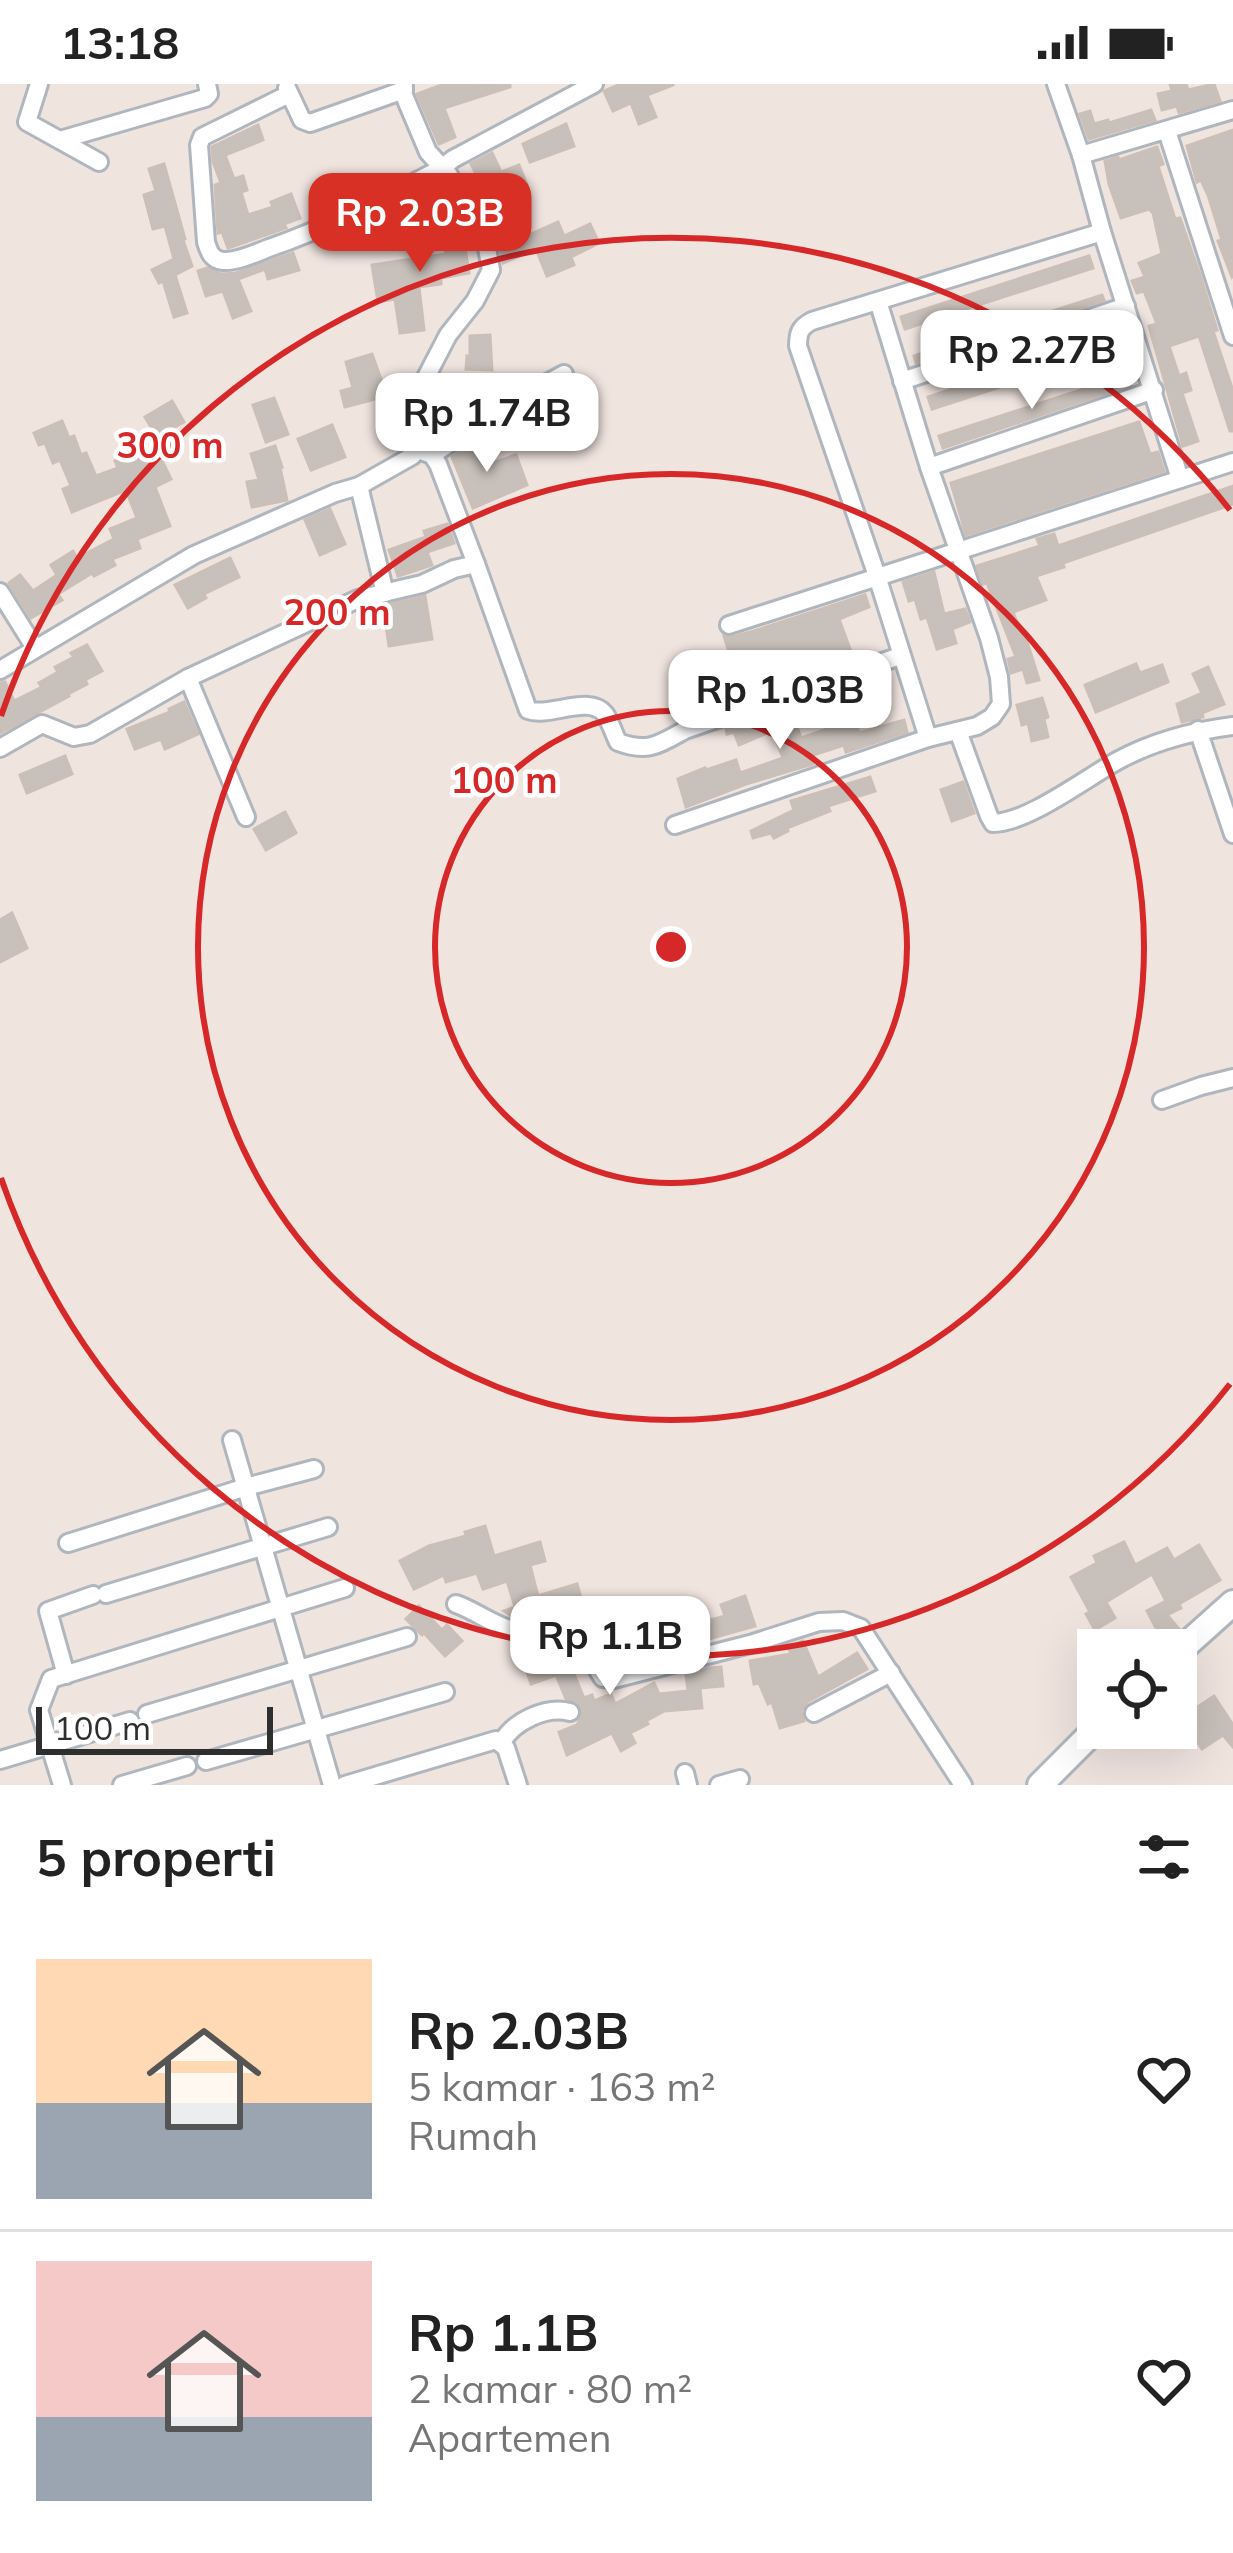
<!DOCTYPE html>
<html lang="id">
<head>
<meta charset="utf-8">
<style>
	body { margin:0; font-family:Mulish,sans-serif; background:#f6f6f6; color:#222; height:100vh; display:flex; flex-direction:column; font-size:45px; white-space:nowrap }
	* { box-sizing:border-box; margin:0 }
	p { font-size:39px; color:#767676 }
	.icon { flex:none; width:66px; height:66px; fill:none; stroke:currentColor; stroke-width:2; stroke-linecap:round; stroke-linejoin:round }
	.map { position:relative; height:1701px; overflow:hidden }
	.details { display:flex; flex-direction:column; background:#fff; flex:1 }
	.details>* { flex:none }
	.fabs { position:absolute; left:1077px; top:1545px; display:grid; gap:24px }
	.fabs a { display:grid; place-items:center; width:120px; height:120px; border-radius:0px; background:#fff; box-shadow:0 12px 48px #0002; font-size:60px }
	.scale { position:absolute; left:36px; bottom:30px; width:237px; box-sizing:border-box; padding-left:12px; border:6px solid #2e2e2e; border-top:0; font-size:33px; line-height:42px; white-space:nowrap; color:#2e2e2e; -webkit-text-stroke:9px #fff; paint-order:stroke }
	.price { position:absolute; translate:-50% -102px; padding:0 27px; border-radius:24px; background:#fff; color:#222; font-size:39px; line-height:78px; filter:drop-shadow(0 3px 6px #0008) }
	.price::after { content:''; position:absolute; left:50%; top:72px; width:36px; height:27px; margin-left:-18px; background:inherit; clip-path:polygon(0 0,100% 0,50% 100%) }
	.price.on { background:#d93025; color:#fff }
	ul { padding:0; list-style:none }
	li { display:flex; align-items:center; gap:36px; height:300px; padding:0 36px }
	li+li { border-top:3px solid #e0e0e0 }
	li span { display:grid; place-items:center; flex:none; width:336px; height:240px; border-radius:0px; color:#555 }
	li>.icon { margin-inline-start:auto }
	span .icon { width:144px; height:144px; fill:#fffc; stroke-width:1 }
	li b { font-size:51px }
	h2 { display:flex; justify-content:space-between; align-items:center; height:144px; padding:0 36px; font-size:51px }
	.status { display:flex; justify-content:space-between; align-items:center; height:84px; padding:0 60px; background:#fff; direction:ltr }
	.status svg { height:33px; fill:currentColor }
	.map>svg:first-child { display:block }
	.building { fill:#c8c0ba; stroke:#ccbfb8; stroke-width:3 }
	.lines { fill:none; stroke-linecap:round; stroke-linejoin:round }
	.street-casing { stroke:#afb6be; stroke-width:22 }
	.secondary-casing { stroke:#afb6be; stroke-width:30 }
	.street { stroke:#fff; stroke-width:16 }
	.secondary { stroke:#fff; stroke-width:24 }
	.ring { fill:none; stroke:#d62828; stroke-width:6 }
	.centre { fill:#d62828; stroke:#fff; stroke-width:6 }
	.ring-label { font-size:36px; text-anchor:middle; font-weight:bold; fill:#d62828; stroke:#fff; stroke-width:9; stroke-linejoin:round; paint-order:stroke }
</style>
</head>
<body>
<div class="status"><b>13:18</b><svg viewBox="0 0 49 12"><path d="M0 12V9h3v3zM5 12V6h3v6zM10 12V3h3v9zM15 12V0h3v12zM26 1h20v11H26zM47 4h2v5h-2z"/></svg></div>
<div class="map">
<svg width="1233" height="1701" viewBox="0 0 1233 1701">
	<rect width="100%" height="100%" fill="#f0e4df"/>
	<g class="building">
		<polygon points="444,0 510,0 510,3 444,24 455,53 439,60 417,10"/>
		<polygon points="621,0 673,0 673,1 647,11 656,33 639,40 631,19 613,27 604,7"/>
		<polygon points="1170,0 1186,0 1188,6 1214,0 1220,17 1179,29 1177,22 1162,26 1158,10 1172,7"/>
		<polygon points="1151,26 1155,36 1089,55 1080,30 1090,27 1094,40 1108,36 1109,39"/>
		<polygon points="566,40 574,62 530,78 523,60"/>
		<polygon points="258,41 263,56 225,71 234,95 243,92 247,106 241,108 248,131 273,123 271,118 291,110 300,134 284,140 286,144 228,164 222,148 218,149 215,101 221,99 213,78 212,63"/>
		<polygon points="1233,46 1233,192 1232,193 1218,157 1222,156 1208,111 1201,96 1197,98 1187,62"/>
		<polygon points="1157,63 1163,80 1158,82 1175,135 1180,134 1200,191 1217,246 1213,247 1233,307 1233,347 1230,347 1199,252 1169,262 1179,292 1186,289 1191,306 1182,309 1198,357 1183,362 1149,242 1157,240 1144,207 1137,209 1132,197 1145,193 1139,179 1162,170 1153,129 1149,125 1121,134 1109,100 1105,77 1118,73 1119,76"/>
		<polygon points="492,69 501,88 519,81 527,101 479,118 471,94 477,92 471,80"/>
		<polygon points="164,80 185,155 183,156 192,182 175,191 187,229 174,233 163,197 159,199 152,186 174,175 165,142 153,145 144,111 156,107 149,85"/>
		<polygon points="452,127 458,151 461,150 465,164 469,189 441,194 441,200 419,203 424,246 400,249 395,215 378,218 372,181 446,170 436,131"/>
		<polygon points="558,138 564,152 590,140 599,159 571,173 574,181 547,192 536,165 503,179 500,164"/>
		<polygon points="293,169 299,186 268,195 265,185 238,195 251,227 233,234 223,207 206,212 198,187 207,184 221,190 236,189"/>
		<polygon points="1089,172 1093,184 944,232 953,259 1102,211 1104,216 916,279 914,272 938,264 929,237 905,245 901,233"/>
		<polygon points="490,251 492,286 466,285 467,272 470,273 470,252"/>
		<polygon points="1116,252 1120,264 932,325 928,313"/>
		<polygon points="372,270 387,312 345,323 341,307 353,304 346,278"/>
		<polygon points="1127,291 1130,301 943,364 939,352"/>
		<polygon points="558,309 567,333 550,340 549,335 527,346 518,329"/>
		<polygon points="274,314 288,350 266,358 253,321"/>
		<polygon points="172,317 184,338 157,353 145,333"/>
		<polygon points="62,337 69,354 74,352 81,371 86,369 96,392 118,384 115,377 132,370 133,372 155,362 171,395 155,403 170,442 137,455 140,464 112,475 115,481 94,492 92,489 58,510 62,516 31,534 9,499 20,491 33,507 57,491 51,481 73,467 77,474 114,455 110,445 137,434 126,406 72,428 63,405 71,402 60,376 53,379 45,359 39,361 34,349"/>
		<polygon points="1139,338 1150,370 1158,368 1164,387 966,451 951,399"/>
		<polygon points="332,341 345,373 311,386 298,355"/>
		<polygon points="479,355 489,380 516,371 527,401 473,424 452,373"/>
		<polygon points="275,362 282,383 280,383 287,416 252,423 247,398 259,396 251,370"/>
		<polygon points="1233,402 1233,420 1063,479 1064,483 1036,492 1046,516 1013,528 1022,551 1025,551 1039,596 1027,599 1023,585 1011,589 1008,575 1016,573 987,499 983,500 977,482 1040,462 1037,455 1054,450 1058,462"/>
		<polygon points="330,425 345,460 320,471 305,436"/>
		<polygon points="447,440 454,459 427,468 432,481 398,492 389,466 426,453 424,447"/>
		<polygon points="230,474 239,493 204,510 206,514 188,524 175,501"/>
		<polygon points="934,488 944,530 965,525 970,538 952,545 956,559 937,565 927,533 921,535 915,515 909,517 903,498"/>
		<polygon points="865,511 869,523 839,535 853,573 708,623 705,613 739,600 724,552 732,553 754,547"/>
		<polygon points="425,512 432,555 389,562 383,522"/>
		<polygon points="87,561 102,587 85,596 87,600 68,610 69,612 0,649 0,599 5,598 14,617 42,603 39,599 58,588 55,583 74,573 71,569"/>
		<polygon points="1136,580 1140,589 1162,581 1168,598 1096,628 1085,601"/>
		<polygon points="1208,583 1224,620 1202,629 1203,633 1182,638 1177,620 1202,609 1193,590"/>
		<polygon points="1042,614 1048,633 1044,635 1048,653 1032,657 1028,639 1022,641 1017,621"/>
		<polygon points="184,618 198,650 165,665 161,655 135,665 127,645 170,628 169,625"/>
		<polygon points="790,624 801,654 839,641 837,635 854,631 859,649 904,636 907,648 846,668 844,661 810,672 813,680 746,700 686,723 678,695 705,684 706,686 736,676 740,689 783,674 772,647 739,661 734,648 727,650 726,645"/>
		<polygon points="65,672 72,690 27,709 20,691"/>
		<polygon points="870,693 875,707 828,722 830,727 787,744 788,747 774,754 771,749 753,754 751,747 794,726 791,717"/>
		<polygon points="963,698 974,729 952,737 941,706"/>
		<polygon points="285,728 296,749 266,766 254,745"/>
		<polygon points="12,829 27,864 0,878 0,836"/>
		<polygon points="485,1442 494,1472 540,1458 545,1477 530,1481 538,1512 577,1500 583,1521 574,1523 563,1519 552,1519 513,1533 504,1527 515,1523 507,1497 483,1505 477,1489 446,1498 444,1491 414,1505 400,1477 429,1462 466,1452 465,1448"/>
		<polygon points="1124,1458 1135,1481 1167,1464 1174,1476 1199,1461 1220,1496 1179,1520 1181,1524 1167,1531 1179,1545 1166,1557 1157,1546 1147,1527 1166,1517 1152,1490 1106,1518 1115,1534 1095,1546 1086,1530 1090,1528 1071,1493 1097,1479 1094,1472"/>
		<polygon points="745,1512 755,1542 617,1581 612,1566 603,1569 590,1543 601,1539 603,1545 655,1528 662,1550 725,1532 721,1521"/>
		<polygon points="419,1522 442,1546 447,1541 462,1557 445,1572 424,1549 422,1551 406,1535"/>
		<polygon points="568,1555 580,1579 571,1583 584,1614 592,1611 594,1617 611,1610 615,1620 654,1599 659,1610 688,1607 686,1590 709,1584 721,1583 723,1602 700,1604 702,1624 664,1627 646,1637 648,1640 630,1649 635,1659 621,1667 612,1649 567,1671 559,1648 577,1641 582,1631 581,1622 577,1617 566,1615 556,1591 531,1600 520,1566 539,1559 542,1565"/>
		<polygon points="803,1557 818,1593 857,1569 867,1585 807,1618 801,1627 804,1637 780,1644 772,1618 768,1620 759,1599 754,1600 750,1577 791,1570 788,1563"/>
		<polygon points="1214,1612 1233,1641 1233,1663 1223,1651 1202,1665 1181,1634"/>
	</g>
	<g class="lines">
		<g class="street-casing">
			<g id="street">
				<polyline points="39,0 27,38 99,78"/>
				<polyline points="1056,0 1081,71 1102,148 1180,395"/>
				<polyline points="287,4 302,36 310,39 404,6"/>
				<path d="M289,10L202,53L199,61L206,158C209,168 212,176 223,177C237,178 256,169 269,164C330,143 386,113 442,84L453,75L594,0"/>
				<polyline points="1167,47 1233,252"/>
				<polyline points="60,56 205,14 209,10 207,0"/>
				<polyline points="1081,71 1233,26"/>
				<polyline points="902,297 1126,222"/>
				<polyline points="432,371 510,319 564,290"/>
				<polyline points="929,383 1154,306"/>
				<polyline points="359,402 385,509"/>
				<path d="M476,480L528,626C549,634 589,610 605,630C610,637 614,650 618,658C648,669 658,661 685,646L900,572"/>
				<polyline points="0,508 35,564"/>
				<polyline points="729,541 1233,378"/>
				<polyline points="0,586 194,471 335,409 359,402 412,372 423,360 425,352 419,322 421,303 448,251 475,217 491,186 487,164 468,125 449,91 428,68 403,9 404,0"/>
				<polyline points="188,594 246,733"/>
				<polyline points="1198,646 1233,750"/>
				<path d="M958,647L989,732L993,739C1027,739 1086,694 1117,677C1154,657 1192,647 1233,642"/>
				<path d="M928,654L877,492L798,262C798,249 800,243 812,237L1102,148"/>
				<polyline points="0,664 42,640 74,653 90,650 188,594 358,515 422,500 454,485 476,480 438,380 432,371 418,366"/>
				<polyline points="675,741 928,654 977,642 992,633 1001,620 999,593 989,554 929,383 878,217"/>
				<polyline points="1162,1016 1201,1002 1233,994"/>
				<polyline points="232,1356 332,1701"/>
				<polyline points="68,1459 246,1403 314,1385"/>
				<polyline points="106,1510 328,1443"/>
				<path d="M456,1520C476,1527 493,1541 513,1546C528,1543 545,1531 560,1531C578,1532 591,1580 603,1594L614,1595L750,1560L819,1538L843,1537L861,1544L963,1701"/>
				<polyline points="66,1591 48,1527 93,1511"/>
				<polyline points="814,1629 891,1589"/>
				<polyline points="147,1630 407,1553"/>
				<path d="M502,1658C514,1637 546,1622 570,1628"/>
				<polyline points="0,1676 130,1637"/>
				<polyline points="206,1677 445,1608"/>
				<polyline points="685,1689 688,1701"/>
				<polyline points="62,1701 39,1626 51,1595 345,1504"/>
				<polyline points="122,1701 187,1682"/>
				<polyline points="345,1701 496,1656 506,1664 518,1701"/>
				<polyline points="719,1701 740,1695"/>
			</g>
		</g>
		<g class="secondary-casing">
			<g id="secondary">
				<polyline points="1176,1570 1233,1519"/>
				<polyline points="1040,1701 1098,1643"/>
			</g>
		</g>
		<use href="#street" class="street"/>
		<use href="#secondary" class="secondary"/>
	</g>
	<g class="ring">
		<circle cx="671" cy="863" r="236"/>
		<circle cx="671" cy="863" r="473"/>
		<path d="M1230 1300A709 709 0 0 1 1 1094M1 632A709 709 0 0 1 1230 426"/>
	</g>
	<circle cx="671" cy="863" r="18" class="centre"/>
	<g class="ring-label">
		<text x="170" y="374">300 m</text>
		<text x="337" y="541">200 m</text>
		<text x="504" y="709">100 m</text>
	</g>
</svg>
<div class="fabs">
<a><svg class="icon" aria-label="locate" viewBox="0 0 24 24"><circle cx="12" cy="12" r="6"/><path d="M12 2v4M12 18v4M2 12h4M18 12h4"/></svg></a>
</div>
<div class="scale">100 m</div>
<b class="price on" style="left:420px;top:191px">Rp 2.03B</b>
<b class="price" style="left:1032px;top:328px">Rp 2.27B</b>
<b class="price" style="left:487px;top:391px">Rp 1.74B</b>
<b class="price" style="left:780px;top:668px">Rp 1.03B</b>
<b class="price" style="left:610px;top:1614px">Rp 1.1B</b>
</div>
<section class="details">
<h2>5 properti<svg class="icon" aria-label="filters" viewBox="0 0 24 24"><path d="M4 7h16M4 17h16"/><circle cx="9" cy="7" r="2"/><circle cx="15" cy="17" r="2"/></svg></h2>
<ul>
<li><span style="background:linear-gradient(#ffd9b3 60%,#9aa5b1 0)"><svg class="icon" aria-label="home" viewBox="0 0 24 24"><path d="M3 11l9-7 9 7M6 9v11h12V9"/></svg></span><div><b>Rp 2.03B</b><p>5 kamar · 163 m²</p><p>Rumah</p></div><svg class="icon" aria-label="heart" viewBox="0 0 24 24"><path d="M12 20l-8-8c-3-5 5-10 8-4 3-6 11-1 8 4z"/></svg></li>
<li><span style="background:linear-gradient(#f6c9c9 65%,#9aa5b1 0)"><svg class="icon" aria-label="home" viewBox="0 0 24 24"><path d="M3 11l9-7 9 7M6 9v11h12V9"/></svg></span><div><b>Rp 1.1B</b><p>2 kamar · 80 m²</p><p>Apartemen</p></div><svg class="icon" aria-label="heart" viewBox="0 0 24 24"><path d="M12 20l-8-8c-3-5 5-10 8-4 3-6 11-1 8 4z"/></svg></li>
</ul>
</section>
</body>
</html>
